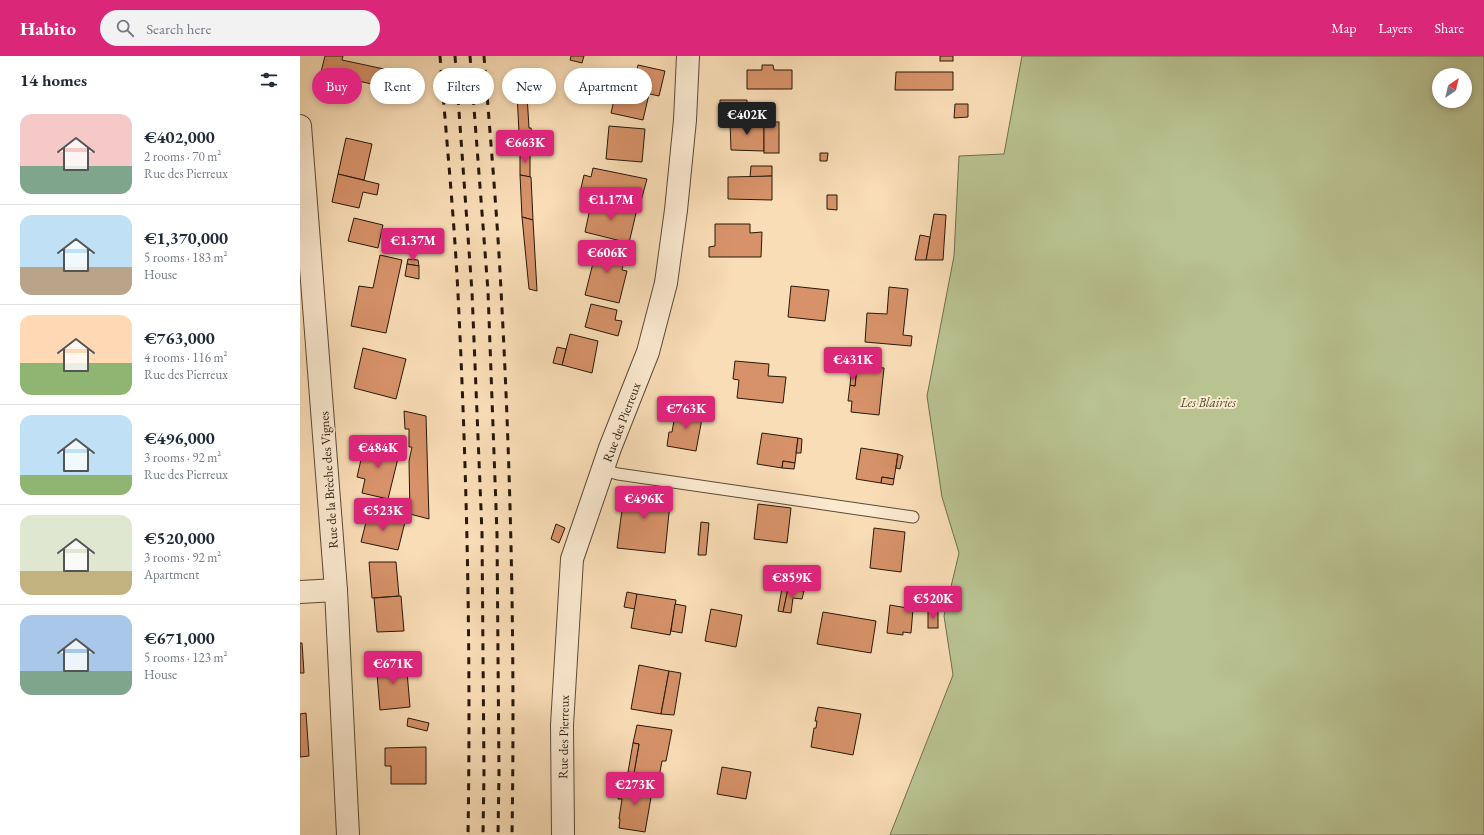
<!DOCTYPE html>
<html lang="en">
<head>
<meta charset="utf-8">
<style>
	body { margin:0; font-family:"EB Garamond",serif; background:#f2f2f3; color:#1f2937; height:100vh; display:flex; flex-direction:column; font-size:15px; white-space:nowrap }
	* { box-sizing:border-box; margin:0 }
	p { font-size:13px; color:#747a83 }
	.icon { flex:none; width:22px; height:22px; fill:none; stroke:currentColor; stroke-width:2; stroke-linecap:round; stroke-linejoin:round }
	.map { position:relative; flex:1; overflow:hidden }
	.side { display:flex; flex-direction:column; background:#fff; width:300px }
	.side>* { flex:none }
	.guide { position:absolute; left:12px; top:12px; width:380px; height:36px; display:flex; gap:8px }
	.needle { width:26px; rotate:35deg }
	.buttons { position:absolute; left:1132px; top:12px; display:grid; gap:8px }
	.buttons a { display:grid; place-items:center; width:40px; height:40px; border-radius:50%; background:#fff; box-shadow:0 2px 6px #0003; font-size:20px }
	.price { position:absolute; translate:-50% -34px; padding:0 9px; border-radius:4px; background:#db2777; color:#fff; font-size:13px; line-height:26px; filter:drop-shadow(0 1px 2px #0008) }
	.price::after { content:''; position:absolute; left:50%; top:24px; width:12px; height:9px; margin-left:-6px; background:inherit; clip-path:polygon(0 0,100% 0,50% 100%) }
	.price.on { background:#222; color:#fff }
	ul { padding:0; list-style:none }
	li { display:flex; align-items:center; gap:12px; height:100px; padding:0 20px }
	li+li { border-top:1px solid #e0e1e3 }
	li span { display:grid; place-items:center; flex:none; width:112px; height:80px; border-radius:12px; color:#555 }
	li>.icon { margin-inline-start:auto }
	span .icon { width:48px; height:48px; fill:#fffc; stroke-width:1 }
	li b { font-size:17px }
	h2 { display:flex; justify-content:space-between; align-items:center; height:48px; padding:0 20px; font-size:17px }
	.chip { padding:0 14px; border-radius:18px; background:#fff; box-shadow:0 2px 6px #0003; font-size:14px; line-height:36px }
	.chip.on { background:#db2777; color:#fff }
	header { display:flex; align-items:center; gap:24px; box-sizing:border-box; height:56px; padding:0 20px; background:#db2777; color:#fff }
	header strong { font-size:19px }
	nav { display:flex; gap:22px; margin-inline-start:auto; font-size:14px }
	.search { width:280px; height:36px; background:#f2f2f3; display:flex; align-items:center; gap:10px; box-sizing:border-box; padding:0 14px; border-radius:22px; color:#747a83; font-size:15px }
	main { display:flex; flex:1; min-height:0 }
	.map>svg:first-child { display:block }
	.green { fill:#b9c291; stroke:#706e4e; fill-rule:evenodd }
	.building { fill:#d79269; stroke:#26190b }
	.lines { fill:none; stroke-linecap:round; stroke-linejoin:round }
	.lane-casing { stroke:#5b4a36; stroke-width:13 }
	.street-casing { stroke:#5b4a36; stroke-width:24 }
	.lane { stroke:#fbe9d0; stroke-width:11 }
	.street { stroke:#fbe9d0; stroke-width:22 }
	.rail { stroke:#26190b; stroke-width:3; stroke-dasharray:7 7; stroke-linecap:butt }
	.labels { text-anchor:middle; stroke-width:4; stroke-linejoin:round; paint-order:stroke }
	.park-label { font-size:13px; font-style:italic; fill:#524c33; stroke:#fbe9d0 }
	.street-label { font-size:13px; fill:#26190b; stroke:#fbe9d0 }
</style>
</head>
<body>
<header>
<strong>Habito</strong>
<div class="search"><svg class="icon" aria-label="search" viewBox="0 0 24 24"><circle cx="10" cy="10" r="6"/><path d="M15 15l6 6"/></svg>Search here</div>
<nav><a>Map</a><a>Layers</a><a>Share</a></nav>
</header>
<main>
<section class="side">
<h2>14 homes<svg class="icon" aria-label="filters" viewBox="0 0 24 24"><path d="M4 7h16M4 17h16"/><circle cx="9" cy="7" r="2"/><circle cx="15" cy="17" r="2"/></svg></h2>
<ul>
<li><span style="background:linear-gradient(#f6c9c9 65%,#7fa58c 0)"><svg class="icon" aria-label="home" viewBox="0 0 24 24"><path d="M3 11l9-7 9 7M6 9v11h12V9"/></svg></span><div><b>€402,000</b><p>2 rooms · 70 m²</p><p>Rue des Pierreux</p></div></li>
<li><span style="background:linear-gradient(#bfe0f5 65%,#b9a48a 0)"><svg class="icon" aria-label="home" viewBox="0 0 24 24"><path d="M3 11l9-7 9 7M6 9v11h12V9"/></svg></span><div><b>€1,370,000</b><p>5 rooms · 183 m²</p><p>House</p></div></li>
<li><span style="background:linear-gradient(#ffd9b3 60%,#8fb573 0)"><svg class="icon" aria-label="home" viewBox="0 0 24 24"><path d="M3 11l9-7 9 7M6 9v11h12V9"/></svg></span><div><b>€763,000</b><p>4 rooms · 116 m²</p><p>Rue des Pierreux</p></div></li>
<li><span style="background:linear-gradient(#bfe0f5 75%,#8fb573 0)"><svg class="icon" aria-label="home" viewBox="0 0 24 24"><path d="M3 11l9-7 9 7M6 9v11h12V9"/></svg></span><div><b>€496,000</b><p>3 rooms · 92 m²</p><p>Rue des Pierreux</p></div></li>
<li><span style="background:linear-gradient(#dfe7d0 70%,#c2b280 0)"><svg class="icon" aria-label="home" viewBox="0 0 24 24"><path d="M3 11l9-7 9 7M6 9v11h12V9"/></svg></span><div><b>€520,000</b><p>3 rooms · 92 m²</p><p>Apartment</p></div></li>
<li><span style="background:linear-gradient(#a9c7e8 70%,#7fa58c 0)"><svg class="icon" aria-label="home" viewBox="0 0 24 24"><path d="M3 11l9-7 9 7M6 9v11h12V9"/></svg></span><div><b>€671,000</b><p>5 rooms · 123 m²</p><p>House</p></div></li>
</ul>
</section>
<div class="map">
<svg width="1184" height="779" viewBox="0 0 1184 779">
	<rect width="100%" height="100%" fill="#f9ddb6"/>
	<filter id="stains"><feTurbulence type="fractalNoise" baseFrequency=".005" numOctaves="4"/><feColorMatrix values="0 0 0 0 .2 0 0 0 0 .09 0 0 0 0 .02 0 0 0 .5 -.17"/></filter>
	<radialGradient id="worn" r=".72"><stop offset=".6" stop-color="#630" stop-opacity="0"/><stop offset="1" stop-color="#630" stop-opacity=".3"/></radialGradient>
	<path class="green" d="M722,0H1184V779H590L653,619L644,560L659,497L642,441L627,340L654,200L659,100L704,98ZM1139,19H1165V45H1139Z"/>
	<g class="building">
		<polygon points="25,0 43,0 42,4 84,13 81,30 49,23 48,28 34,25 34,20 21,16"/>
		<polygon points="271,0 284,0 282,7 270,4"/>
		<rect x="640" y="0" width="13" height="5"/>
		<polygon points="338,9 365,15 359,40 332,34"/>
		<polygon points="462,9 473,9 474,14 492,14 492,33 447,33 447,14 462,14"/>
		<polygon points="596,16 653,16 653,34 595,34"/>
		<polygon points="101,21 108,22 109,38 105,39 104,34 101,34"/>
		<polygon points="317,31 349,38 343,64 311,57"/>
		<polygon points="217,37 227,39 229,72 231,72 232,77 228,77 230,98 220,96"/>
		<polygon points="420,44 447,44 447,66 420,65"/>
		<polygon points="655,48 668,48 668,61 654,62"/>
		<polygon points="430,66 464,66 464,95 431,94"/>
		<rect x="464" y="66" width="15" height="31"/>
		<polygon points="309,70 345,73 342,106 306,103"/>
		<polygon points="46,82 72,88 64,124 38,118"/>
		<polygon points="220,96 230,98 230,121 220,119"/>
		<polygon points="520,97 528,97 527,105 520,105"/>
		<polygon points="451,110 472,110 472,120 450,121"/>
		<polygon points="293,112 347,123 341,145 281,132 284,119 291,121"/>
		<polygon points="38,118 79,128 77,139 63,136 59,152 32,146"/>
		<polygon points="220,119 231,121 233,164 222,161"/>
		<polygon points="472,120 472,144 428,143 428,121"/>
		<polygon points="527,139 537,139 537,154 527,153"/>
		<polygon points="292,143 337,153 329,187 285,176"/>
		<polygon points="634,158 646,159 643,204 626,204"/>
		<polygon points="222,161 233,164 237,235 229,233"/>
		<polygon points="54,162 83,169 78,192 48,185"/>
		<polygon points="415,168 450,168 450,177 462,176 461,201 409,201 409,191 415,190"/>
		<polygon points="620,179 630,181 626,204 615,204"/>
		<polygon points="298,187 326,195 322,214 327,215 319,247 285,239"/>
		<polygon points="80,199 102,204 86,277 51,270 59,230 73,232"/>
		<polygon points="108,203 118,204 119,210 107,208"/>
		<polygon points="107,208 119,210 119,223 105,220"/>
		<polygon points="491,230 529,234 525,265 488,261"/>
		<polygon points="589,231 608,233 603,279 612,280 611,290 565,286 567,257 587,258"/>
		<polygon points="291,248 317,254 315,264 322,265 318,280 285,271"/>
		<polygon points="270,278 298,285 292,317 262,309"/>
		<polygon points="257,291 266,293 262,309 253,307"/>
		<polygon points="63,292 106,303 96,343 54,332"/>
		<polygon points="435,305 469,308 468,320 486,321 483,347 437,342 439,324 433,323"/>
		<polygon points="557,309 584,312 579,359 551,356 552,345 548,345 550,329 555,330"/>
		<polygon points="551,320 556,320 555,330 550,329"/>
		<polygon points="376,353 403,357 396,395 367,390 369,376 372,376"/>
		<polygon points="104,355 126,360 129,463 110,458 109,405 112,391 109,391 109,373 105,373"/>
		<polygon points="462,377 498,382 495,407 483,405 482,412 457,408"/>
		<polygon points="498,382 502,383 501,397 496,397"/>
		<polygon points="65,386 100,394 88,443 62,437 65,423 57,421"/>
		<polygon points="561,392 598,398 594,423 582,421 581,427 556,423"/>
		<polygon points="598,398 603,400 600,413 596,412"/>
		<polygon points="483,405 495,407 494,413 482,412"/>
		<polygon points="582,421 594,423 593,429 581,427"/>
		<polygon points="325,431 371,437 365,497 317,492"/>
		<polygon points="458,448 491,452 487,487 454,483"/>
		<polygon points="68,458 105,466 98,494 61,486"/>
		<polygon points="401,466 409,467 406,499 398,499"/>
		<polygon points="256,468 265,472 259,487 251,483"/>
		<polygon points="574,472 605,476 601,516 570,512"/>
		<polygon points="69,506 96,506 99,540 72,542"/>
		<polygon points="482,532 488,533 483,556 478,555"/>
		<polygon points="488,533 504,535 502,543 493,542 491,557 483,556"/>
		<polygon points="327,536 337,538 335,553 324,551"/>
		<polygon points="337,538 376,544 370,579 331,572"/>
		<polygon points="101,540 104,575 77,576 74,542"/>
		<polygon points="375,548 386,550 382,577 371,575"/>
		<polygon points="590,549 613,553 611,577 603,576 603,579 587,577"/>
		<polygon points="411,553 442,559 436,591 405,585"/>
		<rect x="628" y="555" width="10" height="17"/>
		<polygon points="523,556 576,565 571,597 517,588"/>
		<polygon points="0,587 2,587 4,617 0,617"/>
		<polygon points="106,604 110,651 80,654 76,606"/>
		<polygon points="339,609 369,615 361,658 331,653"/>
		<polygon points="369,615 381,617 374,659 361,658"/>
		<polygon points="518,651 561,658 553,699 511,691 514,672 516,672 517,665 515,665"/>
		<polygon points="6,657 9,700 0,701 0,658"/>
		<polygon points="108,662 129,667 127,675 107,670"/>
		<polygon points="337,669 372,674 366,705 362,705 359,721 334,717 339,688 333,687"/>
		<polygon points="333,687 339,688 334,717 328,716"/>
		<polygon points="126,691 126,728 91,728 91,710 85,710 85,692"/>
		<polygon points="422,711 451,716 446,743 417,738"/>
		<polygon points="321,725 353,730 345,776 319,772 320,763 319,763 322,743 318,743"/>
	</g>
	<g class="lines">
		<g class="lane-casing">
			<polyline id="lane" points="303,414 318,418 613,461"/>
		</g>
		<g class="street-casing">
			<g id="street">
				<polyline points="0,70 36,534 48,779"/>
				<polyline points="0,536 36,534"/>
				<polyline points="263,779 262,669 272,503 310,392 348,296 366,227 376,154 385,64 388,0"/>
			</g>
		</g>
		<use href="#lane" class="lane"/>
		<use href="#street" class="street"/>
		<g class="rail">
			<path d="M140,0C146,79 154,159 158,238C167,418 171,599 168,779"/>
			<polyline points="155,0 172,236 182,477 184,717 183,779"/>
			<polyline points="170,0 188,235 197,478 199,718 198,779"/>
			<path d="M184,0C190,78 197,156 201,234C211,416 215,598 212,779"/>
		</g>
	</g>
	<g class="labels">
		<g class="park-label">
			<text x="908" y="351">Les Blairies</text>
		</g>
		<g class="street-label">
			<text transform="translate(321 366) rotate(-69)" y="5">Rue des Pierreux</text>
			<text transform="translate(28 424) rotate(-94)" y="5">Rue de la Brèche des Vignes</text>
			<text transform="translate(263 681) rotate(-89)" y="5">Rue des Pierreux</text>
		</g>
	</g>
	<rect width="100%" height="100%" filter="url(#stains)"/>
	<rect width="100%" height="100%" fill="url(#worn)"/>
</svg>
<div class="buttons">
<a><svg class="needle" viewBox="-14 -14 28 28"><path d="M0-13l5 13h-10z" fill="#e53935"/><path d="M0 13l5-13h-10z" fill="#747a83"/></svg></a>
</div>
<b class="price on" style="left:447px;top:80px">€402K</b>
<b class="price" style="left:225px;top:108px">€663K</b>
<b class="price" style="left:311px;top:165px">€1.17M</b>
<b class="price" style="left:113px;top:206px">€1.37M</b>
<b class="price" style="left:307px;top:218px">€606K</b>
<b class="price" style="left:553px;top:325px">€431K</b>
<b class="price" style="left:386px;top:374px">€763K</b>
<b class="price" style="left:78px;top:413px">€484K</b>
<b class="price" style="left:344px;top:464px">€496K</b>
<b class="price" style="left:83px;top:476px">€523K</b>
<b class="price" style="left:492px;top:543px">€859K</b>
<b class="price" style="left:633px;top:564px">€520K</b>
<b class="price" style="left:93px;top:629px">€671K</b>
<b class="price" style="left:335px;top:750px">€273K</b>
<div class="guide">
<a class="chip on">Buy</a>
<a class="chip">Rent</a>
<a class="chip">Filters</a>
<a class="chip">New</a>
<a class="chip">Apartment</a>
</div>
</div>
</main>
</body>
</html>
